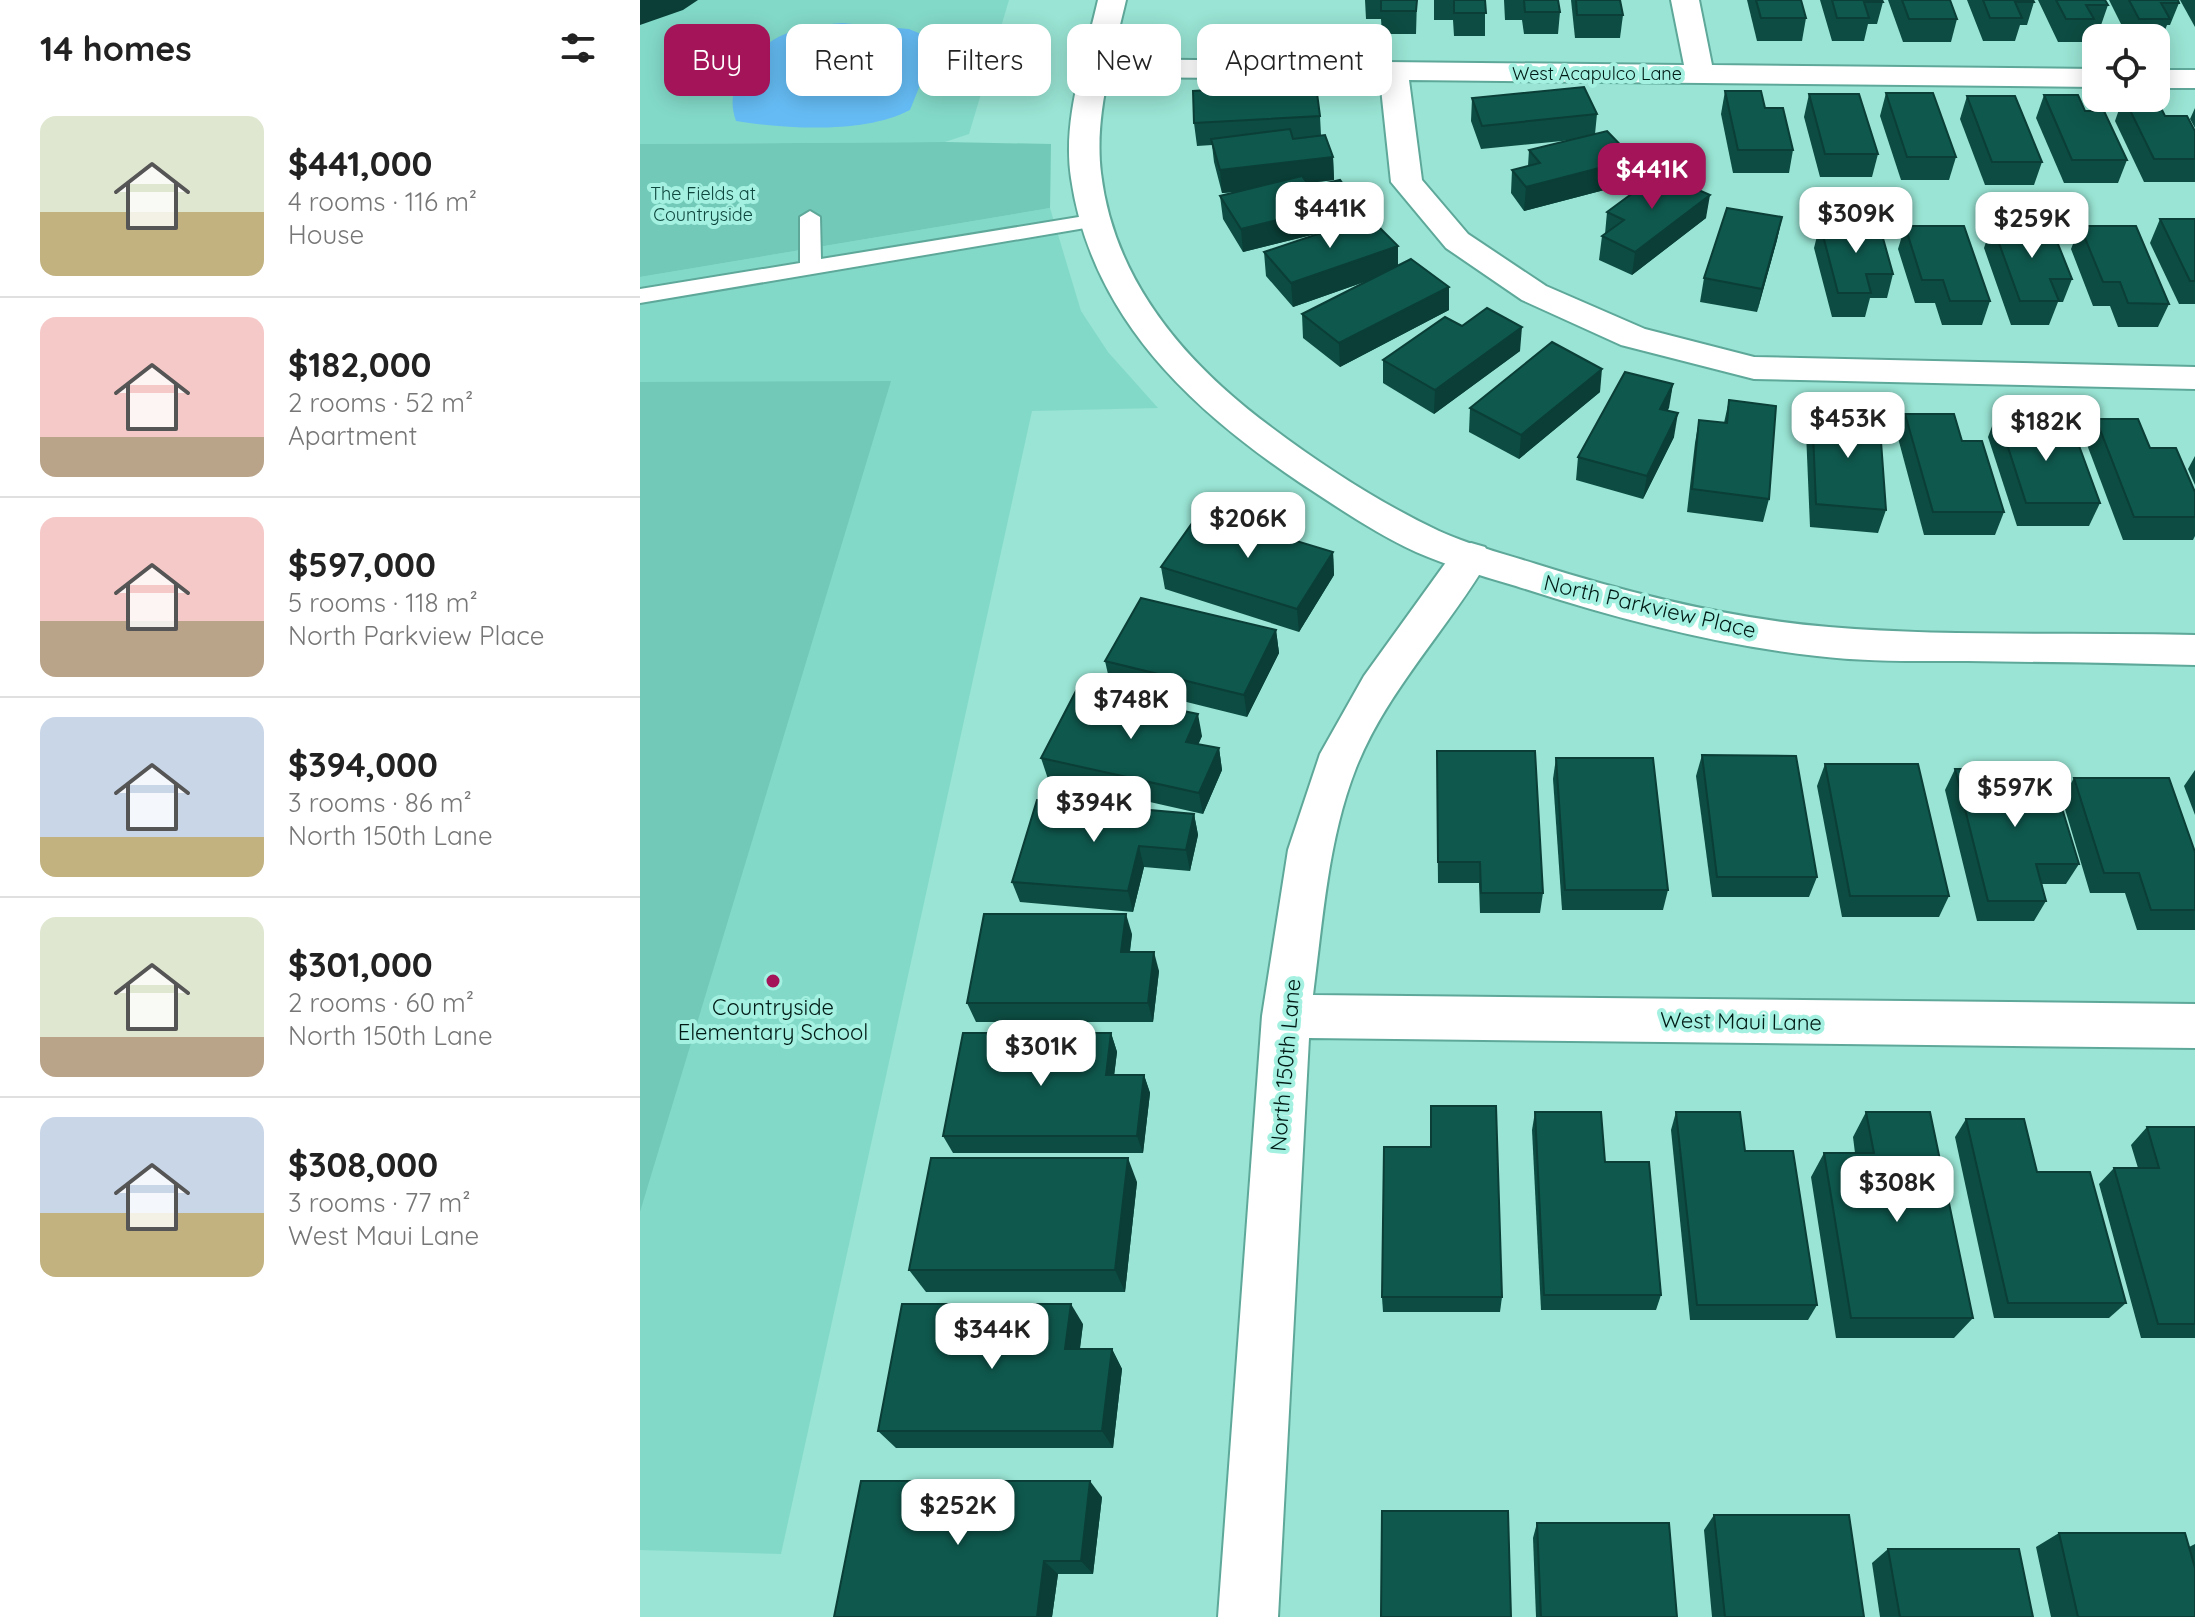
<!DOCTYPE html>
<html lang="en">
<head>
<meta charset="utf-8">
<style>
	body { margin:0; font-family:Quicksand,sans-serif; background:#f2f2f2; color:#222; height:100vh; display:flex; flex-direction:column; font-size:30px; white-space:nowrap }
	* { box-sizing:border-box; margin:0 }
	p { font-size:26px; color:#767676 }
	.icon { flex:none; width:44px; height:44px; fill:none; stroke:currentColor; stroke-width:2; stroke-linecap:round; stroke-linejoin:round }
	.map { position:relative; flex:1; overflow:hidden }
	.side { display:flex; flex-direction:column; background:#fff; width:640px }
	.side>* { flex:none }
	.guide { position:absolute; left:24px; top:24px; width:760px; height:72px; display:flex; gap:16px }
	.tools { position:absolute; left:1442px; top:24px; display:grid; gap:16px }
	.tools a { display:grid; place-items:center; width:88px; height:88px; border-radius:16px; background:#fff; box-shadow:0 4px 20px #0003; font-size:40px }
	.price { position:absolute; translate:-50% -68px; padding:0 18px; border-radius:16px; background:#fff; color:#222; font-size:26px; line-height:52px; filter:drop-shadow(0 2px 4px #0008) }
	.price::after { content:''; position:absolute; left:50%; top:48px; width:24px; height:18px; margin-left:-12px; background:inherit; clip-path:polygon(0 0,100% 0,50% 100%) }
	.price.selected { background:#a31458; color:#fff }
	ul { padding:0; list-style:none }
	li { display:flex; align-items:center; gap:24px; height:200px; padding:0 40px }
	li+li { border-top:2px solid #e0e0e0 }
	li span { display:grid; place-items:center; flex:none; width:224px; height:160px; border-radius:16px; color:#555 }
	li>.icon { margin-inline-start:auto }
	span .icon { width:96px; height:96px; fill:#fffc; stroke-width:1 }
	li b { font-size:34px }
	h2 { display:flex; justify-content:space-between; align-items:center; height:96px; padding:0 40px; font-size:34px }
	.pill { padding:0 28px; border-radius:16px; background:#fff; box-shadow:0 4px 20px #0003; font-size:28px; line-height:72px }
	.pill.selected { background:#a31458; color:#fff }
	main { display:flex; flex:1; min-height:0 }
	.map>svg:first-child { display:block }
	.built { fill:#83d9c8 }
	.green { fill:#72c9b7 }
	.water { fill:#65bcf4 }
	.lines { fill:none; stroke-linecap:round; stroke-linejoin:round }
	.service-casing { stroke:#5ea89a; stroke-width:4 }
	.minor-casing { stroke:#5ea89a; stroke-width:4 }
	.tertiary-casing { stroke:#5ea89a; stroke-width:4 }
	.service { fill:#fff; fill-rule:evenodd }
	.minor { fill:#fff; fill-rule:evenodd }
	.tertiary { fill:#fff; fill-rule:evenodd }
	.wall { fill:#0d4c42 }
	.shaded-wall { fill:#0a3e36 }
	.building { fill:#0f584d; stroke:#0a3e36; stroke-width:2 }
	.poi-dot { fill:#a31458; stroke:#a5f1e1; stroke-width:3 }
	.labels { text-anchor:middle; stroke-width:8; stroke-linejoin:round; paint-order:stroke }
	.far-street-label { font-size:18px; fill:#001b16; stroke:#a5f1e1 }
	.far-park-label { font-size:18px; fill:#0e473e; stroke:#a5f1e1 }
	.street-label { font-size:22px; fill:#001b16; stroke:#a5f1e1 }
	.poi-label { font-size:22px; fill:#001b16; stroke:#a5f1e1 }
</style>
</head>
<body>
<main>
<section class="side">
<h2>14 homes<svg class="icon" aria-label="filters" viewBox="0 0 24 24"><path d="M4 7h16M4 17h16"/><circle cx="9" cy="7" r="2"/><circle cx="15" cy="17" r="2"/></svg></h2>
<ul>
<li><span style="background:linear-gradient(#dfe7d0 60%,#c2b280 0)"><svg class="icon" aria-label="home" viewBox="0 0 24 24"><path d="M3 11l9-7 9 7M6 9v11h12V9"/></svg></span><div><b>$441,000</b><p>4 rooms · 116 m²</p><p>House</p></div></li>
<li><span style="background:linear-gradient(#f6c9c9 75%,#b9a48a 0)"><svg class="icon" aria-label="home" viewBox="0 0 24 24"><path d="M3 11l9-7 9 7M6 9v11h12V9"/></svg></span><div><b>$182,000</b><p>2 rooms · 52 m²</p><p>Apartment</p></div></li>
<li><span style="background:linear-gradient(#f6c9c9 65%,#b9a48a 0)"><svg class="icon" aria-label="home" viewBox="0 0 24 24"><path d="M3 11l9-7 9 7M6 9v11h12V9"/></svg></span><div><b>$597,000</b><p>5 rooms · 118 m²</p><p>North Parkview Place</p></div></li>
<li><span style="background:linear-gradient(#c9d6e8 75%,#c2b280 0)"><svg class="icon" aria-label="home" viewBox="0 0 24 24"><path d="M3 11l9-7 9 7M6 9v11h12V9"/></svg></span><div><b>$394,000</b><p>3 rooms · 86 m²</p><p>North 150th Lane</p></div></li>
<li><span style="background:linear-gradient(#dfe7d0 75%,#b9a48a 0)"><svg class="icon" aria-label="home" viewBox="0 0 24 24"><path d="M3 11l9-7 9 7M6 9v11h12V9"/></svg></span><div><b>$301,000</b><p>2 rooms · 60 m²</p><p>North 150th Lane</p></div></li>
<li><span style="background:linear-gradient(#c9d6e8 60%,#c2b280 0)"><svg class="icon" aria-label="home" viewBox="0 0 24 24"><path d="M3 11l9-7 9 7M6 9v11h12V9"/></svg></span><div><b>$308,000</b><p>3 rooms · 77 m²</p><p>West Maui Lane</p></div></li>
</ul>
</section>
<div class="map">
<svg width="1555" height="1617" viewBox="0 0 1555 1617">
	<rect width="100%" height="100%" fill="#99e4d4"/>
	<g class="built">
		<polygon points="0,0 369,0 329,134 305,142 0,144"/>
		<polygon points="410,208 441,311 468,352 518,408 392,411 141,1554 0,1550 0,277"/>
	</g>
	<g class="green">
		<polygon points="305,142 411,144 410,208 0,277 0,144"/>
		<polygon points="251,381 0,1212 0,382"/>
	</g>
	<path class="water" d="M202,23L269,29L293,39L292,55L270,110C225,134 146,129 96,121C90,104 92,90 101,74C124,34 158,26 202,23Z"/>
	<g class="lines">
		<g class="service-casing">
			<polygon id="service" points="170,211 180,217 181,259 457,214 467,220 457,226 0,303 0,289 160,263 160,217"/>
		</g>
		<g class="minor-casing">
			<g id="minor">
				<polygon points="1031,0 1059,0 1072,65 1456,69 1456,87 769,80 782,180 828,234 906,286 1005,329 1114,357 1555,367 1555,389 1114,379 981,345 882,300 806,248 751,182 740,79 457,77 447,74 443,68 447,62 457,59 1044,65"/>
				<rect x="1516" y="70" width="39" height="18"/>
				<path d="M831,543L845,547L850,557C809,628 747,690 716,768C688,839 683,919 673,995L1555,1004V1048L669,1038L638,1617H578L622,1016L648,850L680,754L724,676L817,547Z"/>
			</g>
		</g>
		<g class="tertiary-casing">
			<path id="tertiary" d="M458,0H486C473,56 454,115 461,173C474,282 546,364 631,427C683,466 740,503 799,531C830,545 864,554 896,564C991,594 1090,619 1189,627C1309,637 1434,632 1555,635V665C1479,663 1404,662 1328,661C1278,661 1227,662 1177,656C1075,645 974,618 876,586C842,576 808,566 776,552C735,533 697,507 659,482C549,408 451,316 431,178C422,119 445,57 458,0Z"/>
		</g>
		<use href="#service" class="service"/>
		<use href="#minor" class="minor"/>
		<use href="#tertiary" class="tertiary"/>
	</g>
	<g class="wall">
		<polygon points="725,0 777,0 776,34 742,34 741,19 726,19"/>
		<polygon points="794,0 845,0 845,36 814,36 813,20 794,20"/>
		<polygon points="864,0 918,0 920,12 918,34 884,34 882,20 865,20"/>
		<polygon points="931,0 980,0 983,15 980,38 935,38"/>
		<polygon points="1107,0 1161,0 1166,18 1162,41 1117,41"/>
		<polygon points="1180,0 1242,0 1243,2 1237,24 1228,24 1224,41 1192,41"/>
		<polygon points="1248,0 1310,0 1317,19 1311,42 1263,42"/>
		<polygon points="1327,0 1393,0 1394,2 1387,25 1380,25 1375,41 1343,41"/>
		<polygon points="1398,0 1465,0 1468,5 1460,28 1451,28 1446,42 1418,42"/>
		<polygon points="1469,0 1538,0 1539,3 1530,25 1527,25 1521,41 1516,41 1516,38 1488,38"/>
		<polygon points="1540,0 1555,0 1555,27"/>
		<polygon points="1085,91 1125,108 1153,150 1149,173 1093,173 1081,114"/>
		<polygon points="1246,93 1316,157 1309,180 1261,180 1240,116"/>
		<polygon points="1169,94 1238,154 1232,177 1180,177 1164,117"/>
		<polygon points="641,95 680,116 681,135 693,157 694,180 667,183 670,187 715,201 716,221 758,246 758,265 809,310 700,367 663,338 662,314 730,280 653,307 626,276 624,252 683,232 603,252 583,219 580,196 598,192 582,193 574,162 572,145 557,146 554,123"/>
		<polygon points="1404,95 1445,111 1487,160 1478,183 1424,183 1396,118"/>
		<polygon points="1327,96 1402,162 1394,185 1345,185 1320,119"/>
		<polygon points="832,98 957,114 955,134 991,183 884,211 871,193 872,170 888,166 889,150 932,140 841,149 831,121"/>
		<polygon points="1483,98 1555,131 1555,182 1504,182 1475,121"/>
		<polygon points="1555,108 1555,128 1550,119"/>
		<polygon points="967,212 1066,218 992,275 959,260 962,236 965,234"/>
		<polygon points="1142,217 1137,240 1117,312 1060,302 1064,278"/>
		<polygon points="1520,219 1555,219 1555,304 1539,304 1510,243"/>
		<polygon points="1180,224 1253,274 1247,298 1230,298 1225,317 1192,317 1174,248"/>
		<polygon points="1352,224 1432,279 1423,302 1418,302 1409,325 1371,325 1344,248"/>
		<polygon points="1265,226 1350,301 1342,325 1302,325 1295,303 1275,303 1258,249"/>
		<polygon points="1440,226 1529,304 1518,327 1478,327 1470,306 1453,306 1431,249"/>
		<polygon points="822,326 880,351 794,414 743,383 743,360"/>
		<polygon points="1033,384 1027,411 1034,437 1003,499 936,480 938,457"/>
		<polygon points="960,392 879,459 829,432 830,408"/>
		<polygon points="1089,400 1129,499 1123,522 1047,512 1055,443 1059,420 1084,423"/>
		<polygon points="1172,409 1246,510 1238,533 1170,527 1166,432"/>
		<polygon points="1357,413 1409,443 1460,503 1449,526 1377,526 1348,437"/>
		<polygon points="1265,414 1322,441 1364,512 1355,535 1284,535 1258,438"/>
		<polygon points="1456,419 1510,448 1555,492 1555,536 1553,540 1483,540 1446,442"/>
		<polygon points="1555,456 1555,485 1548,469"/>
		<polygon points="693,552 694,575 659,632 525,589 521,567"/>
		<polygon points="636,630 639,653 607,717 470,683 465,661"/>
		<polygon points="562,736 558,744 579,748 582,770 563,814 408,779 401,758"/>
		<polygon points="1062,755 1177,877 1169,897 1072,897 1056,776"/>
		<polygon points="916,758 1028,890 1023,910 922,910 913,779"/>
		<polygon points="1185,764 1309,896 1299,917 1202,917 1177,786"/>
		<polygon points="1315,769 1439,864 1426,884 1402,884 1406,901 1394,921 1337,921 1305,790"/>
		<polygon points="1555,770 1555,815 1544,786"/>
		<polygon points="797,773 903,893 900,913 840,913 839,883 798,883"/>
		<polygon points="1434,778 1555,852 1555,930 1497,930 1485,893 1450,893 1422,799"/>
		<polygon points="554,814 558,835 550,871 504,867 493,912 380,902 372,882"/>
		<polygon points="492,934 490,952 519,971 513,1022 336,1022 327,1003"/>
		<polygon points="471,1033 477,1052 474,1075 504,1075 510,1093 503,1153 313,1153 303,1136"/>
		<polygon points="895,1112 965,1162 1021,1295 1016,1310 901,1310 892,1130"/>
		<polygon points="1036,1112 1105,1151 1177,1305 1168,1320 1050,1320 1031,1130"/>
		<polygon points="1226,1112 1333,1318 1314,1338 1196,1338 1171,1177 1184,1153 1215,1153 1213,1137"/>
		<polygon points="1326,1119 1397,1172 1486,1303 1469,1318 1354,1318 1315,1137"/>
		<polygon points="1507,1127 1555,1127 1555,1338 1501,1338 1459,1184 1474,1168 1498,1168 1491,1145"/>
		<polygon points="497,1182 485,1292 286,1292 269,1270"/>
		<polygon points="742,1297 862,1297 860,1312 743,1312"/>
		<polygon points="443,1324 440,1349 472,1349 482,1369 473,1448 256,1448 238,1431"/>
		<polygon points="462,1497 453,1574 418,1574 412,1617 194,1617"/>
		<polygon points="1074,1515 1224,1617 1072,1617 1064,1530"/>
		<polygon points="897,1523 1037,1617 896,1617 893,1538"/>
		<polygon points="1419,1533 1549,1547 1555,1544 1555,1617 1411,1617 1396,1547"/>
		<polygon points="1248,1549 1393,1617 1240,1617 1232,1563"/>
	</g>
	<g class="shaded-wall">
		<polygon points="0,0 58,0 43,10 0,25"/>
		<polygon points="693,157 694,180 582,193 580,170"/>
		<polygon points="994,159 991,183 884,211 886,187"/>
		<polygon points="1070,195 1066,218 992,275 995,252"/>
		<polygon points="715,201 716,224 603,252 601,229"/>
		<polygon points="1142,217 1137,240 1117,312 1122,289"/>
		<polygon points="758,246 758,270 653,307 651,283"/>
		<polygon points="809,287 809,310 700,367 699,343"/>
		<polygon points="882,327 880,351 794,414 795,390"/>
		<polygon points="962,369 960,392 879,459 881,435"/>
		<polygon points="1033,384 1029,408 1016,432 1020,409"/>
		<polygon points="1038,413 1034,437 1003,499 1007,476"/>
		<polygon points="693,552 694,575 659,632 657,609"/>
		<polygon points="636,630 639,653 607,717 604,695"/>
		<polygon points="558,714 562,736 550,764 546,742"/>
		<polygon points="579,748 582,770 563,814 559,793"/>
		<polygon points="554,814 558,835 550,871 546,850"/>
		<polygon points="499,846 504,867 493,912 488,891"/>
		<polygon points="486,914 492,934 487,971 481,952"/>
		<polygon points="514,952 519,971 513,1022 508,1003"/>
		<polygon points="471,1033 477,1052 472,1093 466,1075"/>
		<polygon points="504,1075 510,1093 503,1153 497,1136"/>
		<polygon points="488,1158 497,1182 485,1292 475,1270"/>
		<polygon points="431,1304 443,1324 437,1369 425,1349"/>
		<polygon points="472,1349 482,1369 473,1448 462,1431"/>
		<polygon points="450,1481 462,1497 453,1574 441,1561"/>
		<polygon points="404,1561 418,1574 412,1617 397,1617"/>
	</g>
	<g class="building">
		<polygon points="741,0 777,0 776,11 741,11"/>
		<polygon points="814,0 845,0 846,13 814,13"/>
		<polygon points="884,0 918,0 920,12 885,12"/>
		<polygon points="936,0 980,0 983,15 937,15"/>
		<polygon points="1116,0 1161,0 1166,18 1121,18"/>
		<polygon points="1192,0 1242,0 1243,2 1224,2 1229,18 1197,18"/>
		<polygon points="1262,0 1310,0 1317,19 1269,19"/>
		<polygon points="1343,0 1393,0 1394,2 1375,2 1382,18 1350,18"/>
		<polygon points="1416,0 1465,0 1468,5 1446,5 1454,19 1426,19"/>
		<polygon points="1489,0 1538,0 1539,3 1521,3 1530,19 1499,19"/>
		<polygon points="640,86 641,95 677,93 680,116 554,123 553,91"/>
		<polygon points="944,87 957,114 842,126 832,98"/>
		<polygon points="1085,91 1121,91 1125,108 1143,108 1153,150 1098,150"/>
		<polygon points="1246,93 1293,93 1316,157 1267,157"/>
		<polygon points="1169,94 1219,94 1238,154 1185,154"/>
		<polygon points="1404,95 1438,95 1445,111 1464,111 1487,160 1432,160"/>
		<polygon points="1327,96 1375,96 1402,162 1352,162"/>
		<polygon points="1484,98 1516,98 1525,116 1547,116 1555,131 1555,159 1514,159"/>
		<polygon points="650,129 653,139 685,135 693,157 580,170 571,139"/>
		<polygon points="967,131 994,159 886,187 872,170 900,163 889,150"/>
		<polygon points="1020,173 1070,195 995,252 962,236 984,220 967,212"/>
		<polygon points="662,176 670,187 700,180 715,201 601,229 580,196"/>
		<polygon points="1087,208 1142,217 1122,289 1064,278"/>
		<polygon points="729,217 758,246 651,283 624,252"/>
		<polygon points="1520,219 1555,219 1555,281 1550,281"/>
		<polygon points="1180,224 1239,224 1253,274 1226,274 1231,293 1198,293"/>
		<polygon points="1352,224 1410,224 1432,279 1410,279 1419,301 1380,301"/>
		<polygon points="1265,226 1324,226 1350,301 1310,301 1303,280 1282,280"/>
		<polygon points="1440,226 1496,226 1529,304 1488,303 1480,282 1463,282"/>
		<polygon points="771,259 809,287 699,343 662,314"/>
		<polygon points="847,308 882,327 795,390 743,360 805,317 822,326"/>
		<polygon points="912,342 962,369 881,435 830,408"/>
		<polygon points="985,372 1033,384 1020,409 1038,413 1007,476 938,457"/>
		<polygon points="1089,400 1136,406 1129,499 1052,489 1059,420 1087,423"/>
		<polygon points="1172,409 1239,414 1246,510 1176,504"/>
		<polygon points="1357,413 1399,413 1409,443 1438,443 1460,503 1386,503"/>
		<polygon points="1265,414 1314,414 1322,441 1342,441 1364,512 1293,512"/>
		<polygon points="1456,419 1498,419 1510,448 1536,448 1555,492 1555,517 1494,517"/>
		<polygon points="560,512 693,552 657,609 521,567"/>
		<polygon points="501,598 636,630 604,695 465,661"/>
		<polygon points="437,689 558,714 546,742 579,748 559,793 401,758"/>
		<polygon points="797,751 895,751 903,893 841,893 840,862 798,862"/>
		<polygon points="1062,755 1156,756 1177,877 1077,877"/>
		<polygon points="916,758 1013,758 1028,890 925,890"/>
		<polygon points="1185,764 1278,764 1309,896 1210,896"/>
		<polygon points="1315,769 1410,769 1439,864 1396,864 1406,901 1348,901"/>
		<polygon points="1434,778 1529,778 1555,852 1555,910 1511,910 1499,873 1464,873"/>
		<polygon points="397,800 554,814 546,850 499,846 488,891 372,882"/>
		<polygon points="344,914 486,914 481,952 514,952 508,1003 327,1003"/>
		<polygon points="323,1033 471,1033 466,1075 504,1075 497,1136 303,1136"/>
		<polygon points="791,1106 856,1106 862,1297 742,1297 744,1147 791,1147"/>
		<polygon points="895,1112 961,1112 965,1162 1009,1162 1021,1295 904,1295"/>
		<polygon points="1036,1112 1100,1112 1105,1151 1153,1151 1177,1305 1057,1305"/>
		<polygon points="1226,1112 1290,1112 1333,1318 1211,1318 1184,1153 1234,1153"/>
		<polygon points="1326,1119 1384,1119 1397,1172 1450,1172 1486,1303 1368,1303"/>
		<polygon points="1507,1127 1555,1127 1555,1324 1518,1324 1474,1168 1519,1168"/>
		<polygon points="291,1158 488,1158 475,1270 269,1270"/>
		<polygon points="262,1304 431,1304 425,1349 472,1349 462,1431 238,1431"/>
		<polygon points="221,1481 450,1481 441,1561 404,1561 397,1617 194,1617"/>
		<polygon points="742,1511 868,1511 871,1617 741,1617"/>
		<polygon points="1074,1515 1209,1515 1224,1617 1085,1617"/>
		<polygon points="897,1523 1029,1523 1037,1617 901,1617"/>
		<polygon points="1419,1533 1545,1533 1555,1568 1555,1617 1438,1617"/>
		<polygon points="1248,1549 1379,1549 1393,1617 1260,1617"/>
	</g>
	<circle class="poi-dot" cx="133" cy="981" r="8"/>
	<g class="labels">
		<g class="far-street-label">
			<text x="957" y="80">West Acapulco Lane</text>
		</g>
		<g class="far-park-label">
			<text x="63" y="200">The Fields at<tspan x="63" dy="21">Countryside</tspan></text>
		</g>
		<g class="street-label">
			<text transform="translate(1010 606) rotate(13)" y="8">North Parkview Place</text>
			<text transform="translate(1101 1021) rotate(1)" y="8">West Maui Lane</text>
			<text transform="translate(645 1065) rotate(-85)" y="8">North 150th Lane</text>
		</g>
		<g class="poi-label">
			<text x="133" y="1015">Countryside<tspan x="133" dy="25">Elementary School</tspan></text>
		</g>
	</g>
</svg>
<div class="tools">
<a><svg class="icon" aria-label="locate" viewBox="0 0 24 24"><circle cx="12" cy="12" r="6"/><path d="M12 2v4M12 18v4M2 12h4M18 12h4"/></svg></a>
</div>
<b class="price selected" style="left:1012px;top:211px">$441K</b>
<b class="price" style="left:690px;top:250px">$441K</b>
<b class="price" style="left:1216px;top:255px">$309K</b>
<b class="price" style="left:1392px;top:260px">$259K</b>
<b class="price" style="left:1208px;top:460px">$453K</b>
<b class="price" style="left:1406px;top:463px">$182K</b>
<b class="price" style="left:608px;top:560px">$206K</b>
<b class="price" style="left:491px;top:741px">$748K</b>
<b class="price" style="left:1375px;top:829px">$597K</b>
<b class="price" style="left:454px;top:844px">$394K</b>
<b class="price" style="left:401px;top:1088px">$301K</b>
<b class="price" style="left:1257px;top:1224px">$308K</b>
<b class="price" style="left:352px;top:1371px">$344K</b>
<b class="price" style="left:318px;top:1547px">$252K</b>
<div class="guide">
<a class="pill selected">Buy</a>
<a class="pill">Rent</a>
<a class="pill">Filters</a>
<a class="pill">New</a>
<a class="pill">Apartment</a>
</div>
</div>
</main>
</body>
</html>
